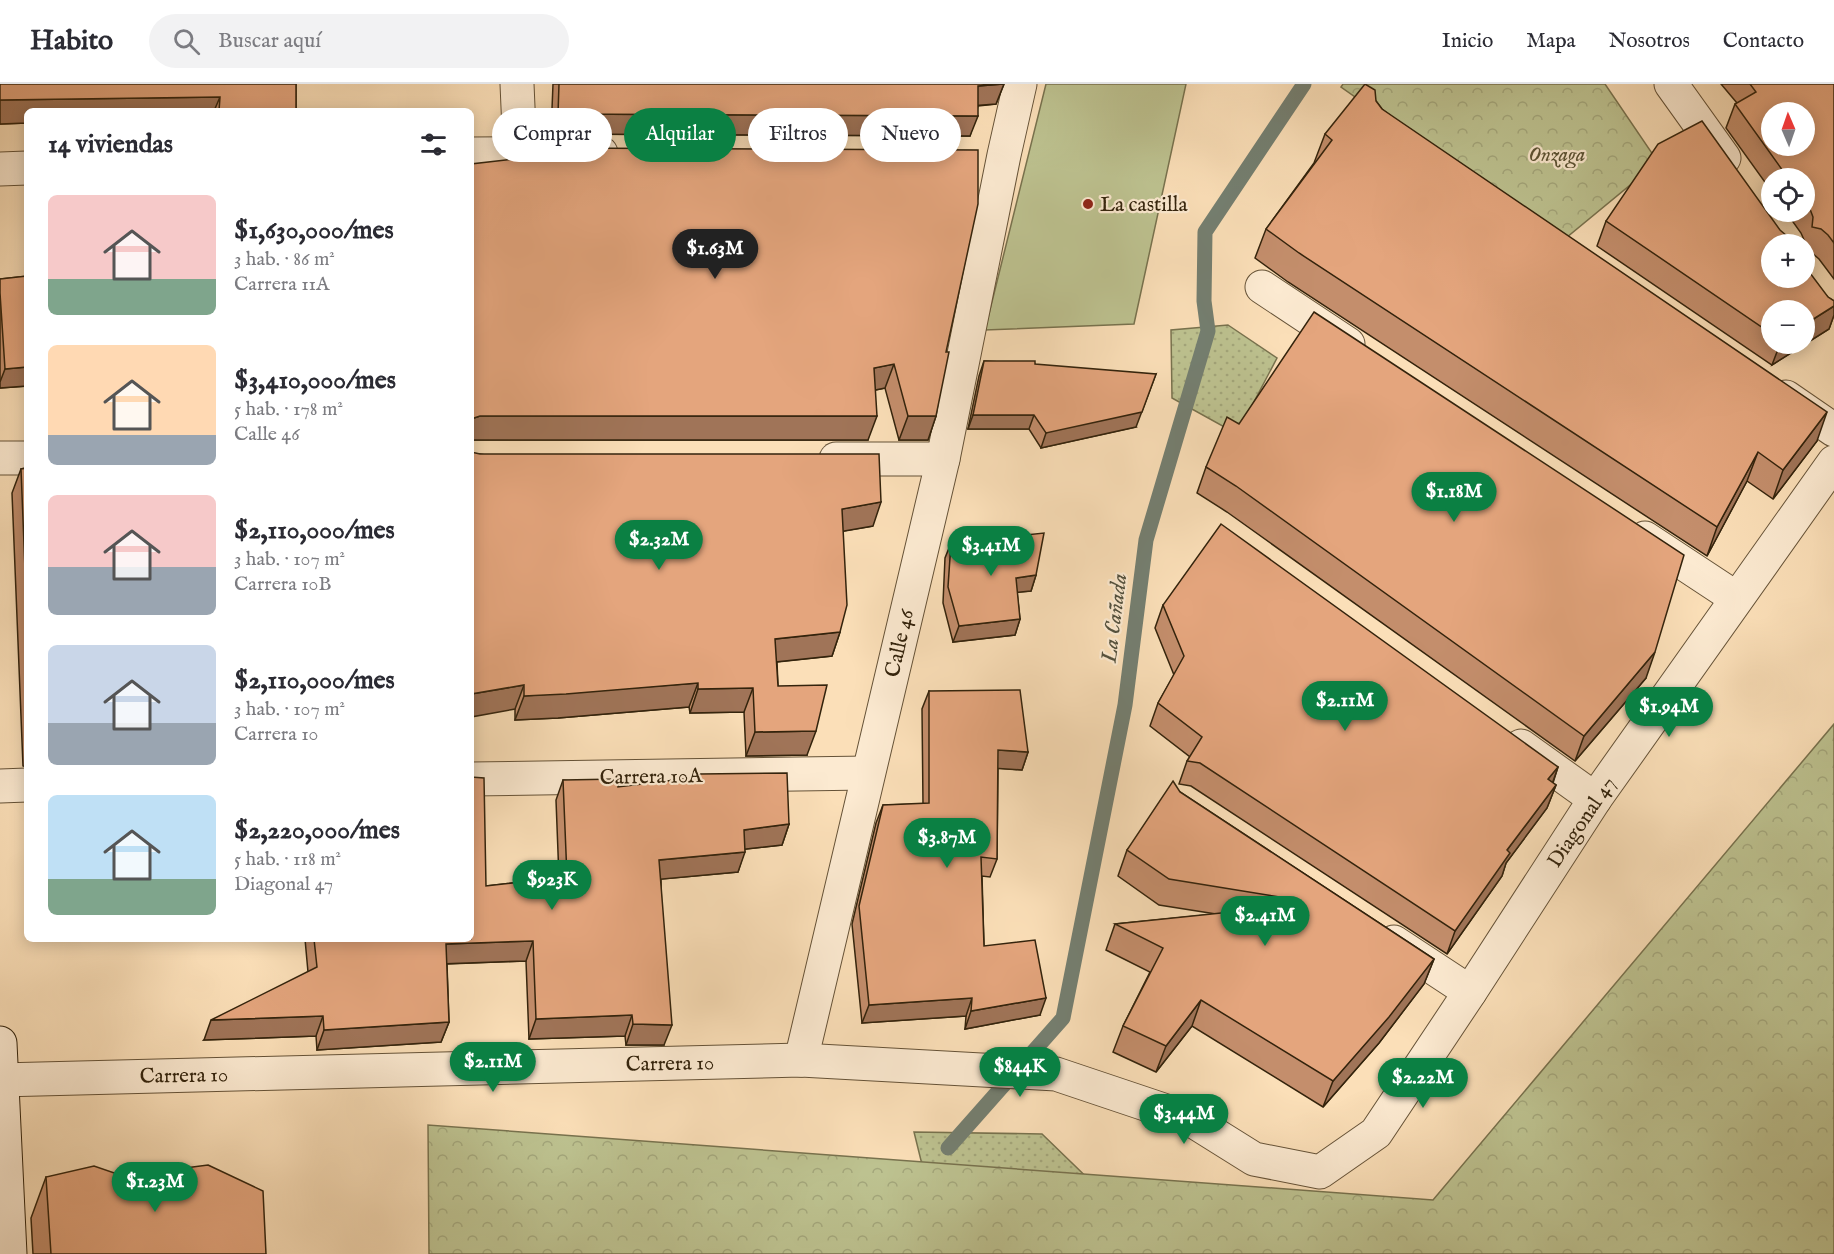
<!DOCTYPE html>
<html lang="es">
<head>
<meta charset="utf-8">
<style>
	body { margin:0; font-family:"IM FELL English",serif; background:#f2f2f3; color:#2b2b33; height:100vh; display:flex; flex-direction:column; font-size:22px; white-space:nowrap }
	* { box-sizing:border-box; margin:0 }
	p { font-size:20px; color:#7c7c81 }
	.icon { flex:none; width:33px; height:33px; fill:none; stroke:currentColor; stroke-width:2; stroke-linecap:round; stroke-linejoin:round }
	.map { position:relative; flex:1; overflow:hidden }
	.side { position:absolute; left:24px; top:24px; width:450px; height:834px; display:flex; flex-direction:column; background:#fff; border-radius:9px; box-shadow:0 3px 15px #0003 }
	.side>* { flex:none }
	.top-card { position:absolute; left:492px; top:24px; width:570px; height:54px; display:flex; gap:12px }
	.needle { width:39px; rotate:358deg }
	.fabs { position:absolute; left:1761px; top:18px; display:grid; gap:12px }
	.fabs a { display:grid; place-items:center; width:54px; height:54px; border-radius:50%; background:#fff; box-shadow:0 3px 15px #0003; font-size:30px }
	.price { position:absolute; translate:-50% -51px; padding:0 14px; border-radius:21px; background:#0b8043; color:#fff; font-size:20px; line-height:39px; filter:drop-shadow(0 2px 3px #0008) }
	.price::after { content:''; position:absolute; left:50%; top:36px; width:18px; height:14px; margin-left:-9px; background:inherit; clip-path:polygon(0 0,100% 0,50% 100%) }
	.price.selected { background:#222; color:#fff }
	ul { padding:0; list-style:none }
	li { display:flex; align-items:center; gap:18px; height:150px; padding:0 24px }
	li span { display:grid; place-items:center; flex:none; width:168px; height:120px; border-radius:9px; color:#555 }
	li>.icon { margin-inline-start:auto }
	span .icon { width:72px; height:72px; fill:#fffc; stroke-width:1 }
	li b { font-size:26px }
	h2 { display:flex; justify-content:space-between; align-items:center; height:72px; padding:0 24px; font-size:26px }
	.chip { padding:0 21px; border-radius:27px; background:#fff; box-shadow:0 3px 15px #0003; font-size:21px; line-height:54px }
	.chip.selected { background:#0b8043; color:#fff }
	header { display:flex; align-items:center; gap:36px; box-sizing:border-box; height:84px; padding:0 30px; background:#fff; border-bottom:2px solid #e1e1e2 }
	header strong { font-size:28px }
	nav { display:flex; gap:33px; margin-inline-start:auto; font-size:21px }
	.search { width:420px; height:54px; background:#f2f2f3; display:flex; align-items:center; gap:15px; box-sizing:border-box; padding:0 21px; border-radius:33px; color:#7c7c81; font-size:22px }
	.map>svg:first-child { display:block }
	.grass { fill:url(#grass-dots); stroke:#78724e; stroke-width:1.5 }
	.park { fill:url(#park-crowns); stroke:#78724e; stroke-width:1.5 }
	.pitch { fill:#bdc290; stroke:#78724e; stroke-width:1.5 }
	.lines { fill:none; stroke-linecap:round; stroke-linejoin:round }
	.stream { stroke:#747f71; stroke-width:15 }
	.street-casing { stroke:#655237; stroke-width:35 }
	.secondary-casing { stroke:#33230c; stroke-width:35 }
	.street { stroke:#fcead1; stroke-width:33 }
	.secondary { stroke:#fcead1; stroke-width:33 }
	.wall { fill:#c48e6c; stroke:#33230c; stroke-width:1.5; fill-rule:evenodd }
	.shaded-wall { fill:#a07458; stroke:#33230c; stroke-width:1.5 }
	.building { fill:#e4a57d; stroke:#33230c; stroke-width:1.5; fill-rule:evenodd }
	.poi-dot { fill:#8f2418; stroke:#fcead1; stroke-width:2 }
	.labels { text-anchor:middle; stroke-width:4.5; stroke-linejoin:round; paint-order:stroke }
	.park-label { font-size:21px; font-style:italic; fill:#5c5334; stroke:#fcead1 }
	.poi-label { font-size:21px; fill:#33230c; stroke:#fcead1; text-anchor:start }
	.street-label { font-size:21px; fill:#33230c; stroke:#fcead1 }
	.water-label { font-size:22px; font-style:italic; fill:#53513e; stroke:#fcead1 }
</style>
</head>
<body>
<header>
<strong>Habito</strong>
<div class="search"><svg class="icon" aria-label="search" viewBox="0 0 24 24"><circle cx="10" cy="10" r="6"/><path d="M15 15l6 6"/></svg>Buscar aquí</div>
<nav><a>Inicio</a><a>Mapa</a><a>Nosotros</a><a>Contacto</a></nav>
</header>
<div class="map">
<svg width="1834" height="1170" viewBox="0 0 1834 1170">
	<defs>
		<pattern id="grass-dots" width="8" height="8" patternUnits="userSpaceOnUse" patternTransform="scale(1.5)"><rect width="8" height="8" fill="#bdc290"/><path d="M2 2h.1M6 6h.1" fill="none" stroke="#a3a67b" stroke-width="1.8" stroke-linecap="round"/></pattern>
		<pattern id="park-crowns" width="20" height="18" patternUnits="userSpaceOnUse" patternTransform="scale(1.5)"><rect width="20" height="18" fill="#bdc290"/><path d="M2 6a3 3 0 1 1 6 0M12 15a3 3 0 1 1 6 0" fill="none" stroke="#a3a67b"/></pattern>
	</defs>
	<rect width="100%" height="100%" fill="#fbdfb8"/>
	<filter id="stains"><feTurbulence type="fractalNoise" baseFrequency=".00333" numOctaves="4"/><feColorMatrix values="0 0 0 0 .2 0 0 0 0 .09 0 0 0 0 .02 0 0 0 .5 -.17"/></filter>
	<radialGradient id="worn" r=".72"><stop offset=".6" stop-color="#630" stop-opacity="0"/><stop offset="1" stop-color="#630" stop-opacity=".3"/></radialGradient>
	<g class="grass">
		<polygon points="1228,241 1277,274 1237,350 1172,314 1171,246"/>
		<polygon points="914,1048 1042,1050 1136,1141 944,1170"/>
	</g>
	<g class="park">
		<polygon points="1343,0 1605,0 1658,78 1561,158 1341,3"/>
		<polygon points="1834,640 1834,1170 429,1170 428,1041 1433,1116"/>
	</g>
	<polygon class="pitch" points="1046,0 1186,0 1134,240 985,246"/>
	<g class="lines">
		<polyline class="stream" points="948,1064 1063,934 1125,621 1146,456 1208,247 1204,217 1205,148 1304,0"/>
		<g class="street-casing">
			<g id="street">
				<polyline points="517,0 520,69"/>
				<polyline points="1671,0 1724,74"/>
				<polyline points="471,70 601,69"/>
				<polyline points="0,85 27,84"/>
				<polyline points="1262,203 1348,260"/>
				<polyline points="1786,313 1834,346"/>
				<polyline points="0,374 27,374"/>
				<polyline points="836,375 943,375"/>
				<polyline points="1645,454 1736,514"/>
				<polyline points="1521,662 1595,715"/>
				<polyline points="471,695 868,689"/>
				<polyline points="0,702 27,701"/>
				<polyline points="1394,858 1470,908"/>
				<polyline points="801,976 943,375 1004,71 1020,0"/>
				<polyline points="0,996 801,976 1056,990 1190,1035 1254,1075 1320,1088 1376,1049 1470,908 1595,715 1834,378"/>
			</g>
		</g>
		<g class="secondary-casing">
			<polyline id="secondary" points="0,959 10,1170"/>
		</g>
		<use href="#street" class="street"/>
		<use href="#secondary" class="secondary"/>
	</g>
	<g class="wall">
		<polygon points="0,0 296,0 296,27 27,27 27,39 0,40"/>
		<polygon points="553,0 1004,0 996,20 978,22 970,52 551,50"/>
		<polygon points="1721,0 1834,0 1834,195 1819,175 1812,169 1804,168 1805,158 1801,149 1786,128 1804,128 1804,94 1772,94 1772,108 1726,44 1735,20 1737,19"/>
		<polygon points="1376,17 1382,25 1817,357 1773,415 1747,397 1707,472 1288,198 1255,174 1266,145 1314,79 1325,50"/>
		<polygon points="558,64 946,268 936,332 928,356 899,356 885,304 875,306 868,356 471,356"/>
		<path d="M1606,137L1772,160L1828,213L1834,217V231L1829,245L1772,281L1597,162ZM1772,226L1804,260H1772Z"/>
		<polygon points="27,192 27,302 0,304 0,195"/>
		<polygon points="984,277 1035,280 1136,343 1041,364 1029,345 968,345 979,292"/>
		<polygon points="480,370 873,442 843,447 840,548 832,572 777,578 778,602 807,671 746,672 744,628 690,629 689,623 558,634 515,636 515,625"/>
		<polygon points="1206,383 1646,594 1575,677 1227,428 1197,409"/>
		<polygon points="27,384 27,683 23,682 12,409 21,385"/>
		<polygon points="951,459 1036,491 1031,507 1017,508 1020,535 1015,551 953,558 943,519 945,474"/>
		<polygon points="1163,521 1558,683 1553,699 1556,701 1547,724 1506,779 1502,792 1447,870 1191,702 1179,700 1187,677 1190,673 1150,642 1158,619 1174,591 1155,544"/>
		<polygon points="929,607 1028,668 1022,686 998,684 997,775 990,793 982,792 984,862 1040,931 965,945 966,932 862,939 852,840 876,739 883,721 923,720 922,625"/>
		<polygon points="700,690 789,740 782,761 745,765 738,788 661,795 664,961 626,961 625,952 529,955 526,877 447,880 449,938 441,958 317,966 316,952 204,956 308,888 305,855 471,855 486,802 559,794 556,716 563,696 618,703 699,693"/>
		<polygon points="1180,708 1434,875 1424,900 1379,959 1323,1023 1192,942 1156,988 1113,968 1123,942 1150,888 1106,866 1115,840 1216,830 1159,821 1118,792 1127,766"/>
		<polygon points="46,1093 266,1170 33,1170 31,1134"/>
	</g>
	<g class="shaded-wall">
		<polygon points="1004,0 996,20 970,22 978,2"/>
		<polygon points="220,13 214,27 27,27 27,39 0,40 0,16"/>
		<polygon points="558,30 978,32 970,52 551,50"/>
		<polygon points="1834,222 1834,231 1829,245 1772,281 1780,260 1804,260 1804,241"/>
		<polygon points="894,280 885,304 866,308 874,284"/>
		<polygon points="27,283 27,302 0,304 0,298 5,285"/>
		<polygon points="1156,290 1136,343 1041,364 1046,349"/>
		<polygon points="1827,328 1817,357 1773,415 1783,386"/>
		<polygon points="973,331 1034,331 1029,345 968,345"/>
		<polygon points="480,332 877,332 868,356 471,356 471,335"/>
		<polygon points="908,332 936,332 928,356 899,356"/>
		<polygon points="1758,368 1747,397 1707,472 1717,443"/>
		<polygon points="881,418 873,442 833,449 842,425"/>
		<polygon points="1036,491 1031,507 1010,509 1016,494"/>
		<polygon points="1020,535 1015,551 953,558 959,542"/>
		<polygon points="840,548 832,572 766,579 775,555"/>
		<polygon points="1655,568 1646,594 1575,677 1584,652"/>
		<polygon points="698,599 689,623 558,634 515,636 524,612"/>
		<polygon points="524,601 515,625 471,633 471,610"/>
		<polygon points="753,604 744,628 690,629 698,605"/>
		<polygon points="816,647 807,671 746,672 755,648"/>
		<polygon points="998,666 1028,668 1022,686 991,684"/>
		<polygon points="1558,683 1550,706 1548,695"/>
		<polygon points="1556,701 1547,724 1506,779 1502,792 1447,870 1455,847 1507,766"/>
		<polygon points="789,740 782,761 737,766 744,746"/>
		<polygon points="745,768 738,788 652,796 659,776"/>
		<polygon points="533,857 526,877 439,880 446,860"/>
		<polygon points="1434,875 1424,900 1379,959 1323,1023 1333,997"/>
		<polygon points="972,914 966,932 862,939 869,921"/>
		<polygon points="1046,914 1040,931 965,945 971,927"/>
		<polygon points="1201,916 1192,942 1156,988 1166,962"/>
		<polygon points="632,931 625,952 529,955 536,935"/>
		<polygon points="323,932 316,952 204,956 211,936"/>
		<polygon points="449,938 441,958 317,966 324,946"/>
		<polygon points="633,940 672,941 664,961 626,961"/>
	</g>
	<g class="building">
		<polygon points="0,0 296,0 296,27 219,27 220,13 0,16"/>
		<polygon points="559,0 1003,0 978,2 978,32 558,30"/>
		<polygon points="1365,0 1375,6 1376,17 1382,25 1827,328 1783,386 1758,368 1717,443 1299,169 1266,145 1332,56 1325,50"/>
		<path d="M1750,0H1834V159L1828,151L1821,145L1812,143L1813,133L1810,125L1804,117V94H1788L1735,20L1756,8ZM1772,28H1804V62H1772Z"/>
		<polygon points="1702,37 1780,146 1787,152 1796,153 1795,160 1772,160 1772,194 1804,194 1804,181 1828,213 1834,217 1834,222 1804,241 1804,226 1772,226 1772,250 1606,137 1658,60"/>
		<polygon points="558,64 978,66 978,120 946,268 949,268 936,332 908,332 894,280 874,284 877,332 480,332 471,335 471,80 557,70"/>
		<polygon points="27,192 27,283 5,285 0,209 0,195"/>
		<polygon points="1314,228 1684,471 1655,568 1584,652 1236,402 1206,383 1227,333 1239,340"/>
		<polygon points="984,277 1035,277 1035,280 1156,290 1142,328 1046,349 1034,331 973,331"/>
		<polygon points="471,368 480,370 879,370 881,418 842,425 847,521 840,548 775,555 778,602 827,601 816,647 755,648 753,604 698,605 698,599 566,610 524,612 524,601 471,610"/>
		<polygon points="27,384 27,536 21,385"/>
		<polygon points="1221,440 1558,683 1548,695 1556,701 1507,766 1510,769 1455,847 1200,679 1187,677 1202,653 1158,619 1184,572 1163,521"/>
		<polygon points="1044,449 1036,491 1016,494 1020,535 959,542 948,503 951,459"/>
		<polygon points="1020,606 1028,668 998,666 997,775 981,773 984,862 1035,856 1046,914 971,927 972,914 869,921 859,822 883,721 929,719 929,607"/>
		<polygon points="787,689 789,740 744,746 745,768 659,776 672,941 633,940 632,931 536,935 533,857 446,860 449,938 324,946 323,932 211,936 317,883 314,855 471,855 471,693 484,694 486,802 567,793 563,696 619,695 618,703 700,693 700,690"/>
		<polygon points="1173,697 1180,708 1434,875 1389,933 1333,997 1201,916 1166,962 1123,942 1163,864 1115,840 1298,821 1298,816 1169,795 1127,766"/>
		<polygon points="208,1081 263,1107 266,1170 51,1170 46,1093 94,1082 123,1092"/>
	</g>
	<circle class="poi-dot" cx="1088" cy="120" r="6"/>
	<g class="labels">
		<g class="park-label">
			<text x="1557" y="77">Onzaga</text>
		</g>
		<g class="poi-label">
			<text x="1100" y="127">La castilla</text>
		</g>
		<g class="street-label">
			<text transform="translate(899 559) rotate(-77)" y="7">Calle 46</text>
			<text transform="translate(651 692) rotate(-1)" y="7">Carrera 10A</text>
			<text transform="translate(1581 738) rotate(-56)" y="7">Diagonal 47</text>
			<text transform="translate(670 979) rotate(-1)" y="7">Carrera 10</text>
			<text transform="translate(184 991) rotate(-1)" y="7">Carrera 10</text>
		</g>
		<g class="water-label">
			<text transform="translate(1113 534) rotate(-83)" y="8">La Cañada</text>
		</g>
	</g>
	<rect width="100%" height="100%" filter="url(#stains)"/>
	<rect width="100%" height="100%" fill="url(#worn)"/>
</svg>
<div class="fabs">
<a><svg class="needle" viewBox="-14 -14 28 28"><path d="M0-13l5 13h-10z" fill="#e53935"/><path d="M0 13l5-13h-10z" fill="#7c7c81"/></svg></a>
<a><svg class="icon" aria-label="locate" viewBox="0 0 24 24"><circle cx="12" cy="12" r="6"/><path d="M12 2v4M12 18v4M2 12h4M18 12h4"/></svg></a>
<a>+</a>
<a>−</a>
</div>
<b class="price selected" style="left:715px;top:196px">$1.63M</b>
<b class="price" style="left:1454px;top:439px">$1.18M</b>
<b class="price" style="left:659px;top:487px">$2.32M</b>
<b class="price" style="left:991px;top:493px">$3.41M</b>
<b class="price" style="left:1345px;top:648px">$2.11M</b>
<b class="price" style="left:1669px;top:654px">$1.94M</b>
<b class="price" style="left:947px;top:785px">$3.87M</b>
<b class="price" style="left:552px;top:827px">$923K</b>
<b class="price" style="left:1265px;top:863px">$2.41M</b>
<b class="price" style="left:493px;top:1009px">$2.11M</b>
<b class="price" style="left:1020px;top:1014px">$844K</b>
<b class="price" style="left:1423px;top:1025px">$2.22M</b>
<b class="price" style="left:1184px;top:1061px">$3.44M</b>
<b class="price" style="left:155px;top:1129px">$1.23M</b>
<div class="top-card">
<a class="chip">Comprar</a>
<a class="chip selected">Alquilar</a>
<a class="chip">Filtros</a>
<a class="chip">Nuevo</a>
</div>
<section class="side">
<h2>14 viviendas<svg class="icon" aria-label="filters" viewBox="0 0 24 24"><path d="M4 7h16M4 17h16"/><circle cx="9" cy="7" r="2"/><circle cx="15" cy="17" r="2"/></svg></h2>
<ul>
<li><span style="background:linear-gradient(#f6c9c9 70%,#7fa58c 0)"><svg class="icon" aria-label="home" viewBox="0 0 24 24"><path d="M3 11l9-7 9 7M6 9v11h12V9"/></svg></span><div><b>$1,630,000/mes</b><p>3 hab. · 86 m²</p><p>Carrera 11A</p></div></li>
<li><span style="background:linear-gradient(#ffd9b3 75%,#9aa5b1 0)"><svg class="icon" aria-label="home" viewBox="0 0 24 24"><path d="M3 11l9-7 9 7M6 9v11h12V9"/></svg></span><div><b>$3,410,000/mes</b><p>5 hab. · 178 m²</p><p>Calle 46</p></div></li>
<li><span style="background:linear-gradient(#f6c9c9 60%,#9aa5b1 0)"><svg class="icon" aria-label="home" viewBox="0 0 24 24"><path d="M3 11l9-7 9 7M6 9v11h12V9"/></svg></span><div><b>$2,110,000/mes</b><p>3 hab. · 107 m²</p><p>Carrera 10B</p></div></li>
<li><span style="background:linear-gradient(#c9d6e8 65%,#9aa5b1 0)"><svg class="icon" aria-label="home" viewBox="0 0 24 24"><path d="M3 11l9-7 9 7M6 9v11h12V9"/></svg></span><div><b>$2,110,000/mes</b><p>3 hab. · 107 m²</p><p>Carrera 10</p></div></li>
<li><span style="background:linear-gradient(#bfe0f5 70%,#7fa58c 0)"><svg class="icon" aria-label="home" viewBox="0 0 24 24"><path d="M3 11l9-7 9 7M6 9v11h12V9"/></svg></span><div><b>$2,220,000/mes</b><p>5 hab. · 118 m²</p><p>Diagonal 47</p></div></li>
</ul>
</section>
</div>
</body>
</html>
